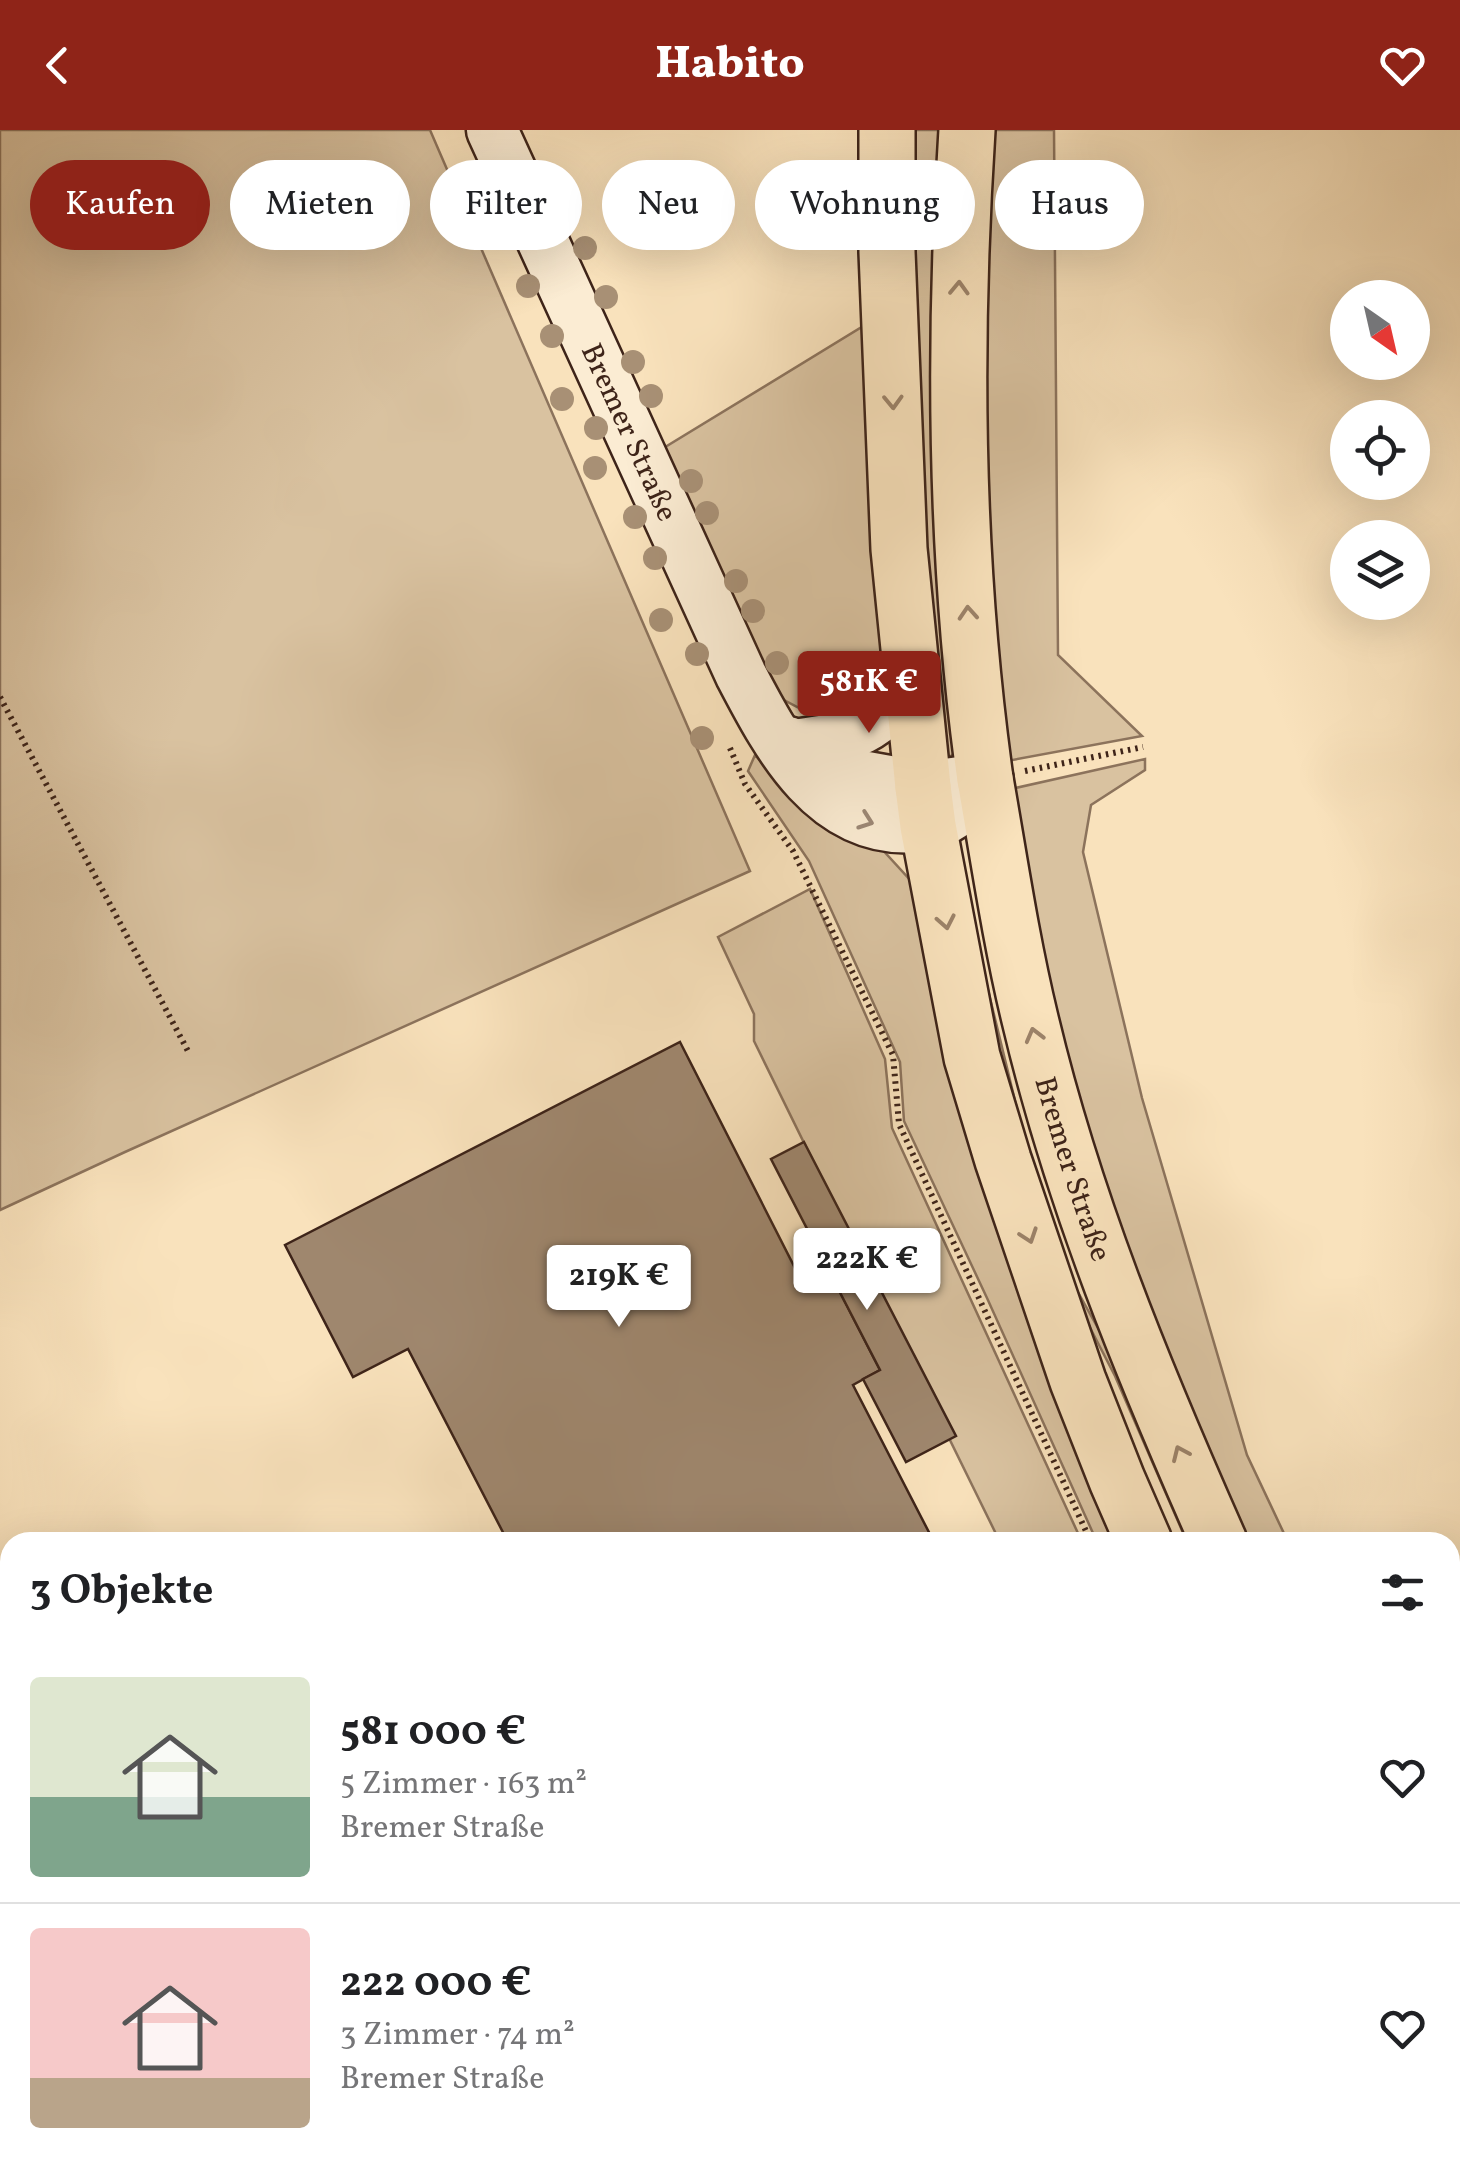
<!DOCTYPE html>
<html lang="de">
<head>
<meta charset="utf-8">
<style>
	body { margin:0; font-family:Vollkorn,serif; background:#f2f2f2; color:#202124; height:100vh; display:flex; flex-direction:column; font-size:38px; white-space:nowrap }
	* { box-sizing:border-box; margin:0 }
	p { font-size:32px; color:#757577 }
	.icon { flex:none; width:55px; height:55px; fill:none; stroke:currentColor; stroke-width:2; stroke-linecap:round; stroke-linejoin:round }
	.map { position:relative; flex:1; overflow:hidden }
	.panel { position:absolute; left:0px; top:1402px; width:1460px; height:642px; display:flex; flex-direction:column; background:#fff; border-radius:30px 30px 0 0; box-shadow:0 10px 40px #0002 }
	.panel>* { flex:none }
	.hud { position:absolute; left:30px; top:30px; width:1400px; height:90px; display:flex; gap:20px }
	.needle { width:65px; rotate:146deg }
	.tools { position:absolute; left:1330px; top:150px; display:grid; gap:20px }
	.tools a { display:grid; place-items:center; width:100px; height:100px; border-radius:50%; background:#fff; box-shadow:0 10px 40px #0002; font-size:50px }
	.price { position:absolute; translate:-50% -85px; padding:0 22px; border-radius:10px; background:#fff; color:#222; font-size:32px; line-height:65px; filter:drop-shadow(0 2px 5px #0008) }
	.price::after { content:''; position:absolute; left:50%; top:60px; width:30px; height:22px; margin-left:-15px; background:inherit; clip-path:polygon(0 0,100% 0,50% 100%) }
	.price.current { background:#8f2418; color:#fff }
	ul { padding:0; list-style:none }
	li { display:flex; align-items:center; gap:30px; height:250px; padding:0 30px }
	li+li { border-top:2px solid #e0e0e0 }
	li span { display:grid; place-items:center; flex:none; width:280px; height:200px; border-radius:10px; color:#555 }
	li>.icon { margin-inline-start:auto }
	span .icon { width:120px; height:120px; fill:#fffc; stroke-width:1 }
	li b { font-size:42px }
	h2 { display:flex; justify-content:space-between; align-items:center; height:120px; padding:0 30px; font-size:42px }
	.chip { padding:0 35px; border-radius:45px; background:#fff; box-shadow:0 10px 40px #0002; font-size:35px; line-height:90px }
	.chip.current { background:#8f2418; color:#fff }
	header { display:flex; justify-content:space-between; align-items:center; height:130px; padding:0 30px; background:#8f2418; color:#fff; font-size:45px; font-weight:800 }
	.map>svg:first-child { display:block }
	.green { fill:#d9c2a0; stroke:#8c735c; stroke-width:2.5 }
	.building { fill:#9f876e; stroke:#3e2419; stroke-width:2.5 }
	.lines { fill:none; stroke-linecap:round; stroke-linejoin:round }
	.service-casing { stroke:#6d5442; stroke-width:22 }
	.secondary-casing { stroke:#3e2419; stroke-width:55 }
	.primary-casing { stroke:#3e2419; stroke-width:60 }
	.motorway-casing { stroke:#3e2419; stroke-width:60 }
	.path { stroke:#3e2419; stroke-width:6; stroke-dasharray:2.5 5; stroke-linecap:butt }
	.service { stroke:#fbecd3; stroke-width:18 }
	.secondary { stroke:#fbecd3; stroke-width:50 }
	.primary { stroke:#f9e2bc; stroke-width:55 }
	.motorway { stroke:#f9e2bc; stroke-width:55 }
	.tree { fill:#a89075 }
	.oneway { stroke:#9c836a }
	.oneway2 { stroke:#9c8876 }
	.labels { text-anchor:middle; stroke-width:10; stroke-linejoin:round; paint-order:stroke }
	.street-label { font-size:30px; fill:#3e2419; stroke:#fbecd3 }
</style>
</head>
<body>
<header><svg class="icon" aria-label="back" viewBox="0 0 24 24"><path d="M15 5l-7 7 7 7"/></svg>Habito<svg class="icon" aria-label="heart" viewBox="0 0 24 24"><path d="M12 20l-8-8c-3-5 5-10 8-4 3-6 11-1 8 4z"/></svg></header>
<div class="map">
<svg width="1460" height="2043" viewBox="0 0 1460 2043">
	<rect width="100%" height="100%" fill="#f9e2bc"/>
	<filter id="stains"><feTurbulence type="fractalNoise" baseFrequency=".002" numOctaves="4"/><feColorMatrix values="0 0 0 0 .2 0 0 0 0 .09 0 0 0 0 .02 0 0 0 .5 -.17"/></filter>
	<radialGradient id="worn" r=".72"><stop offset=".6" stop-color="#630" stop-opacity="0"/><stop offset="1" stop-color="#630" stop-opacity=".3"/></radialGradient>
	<g class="green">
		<polygon points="0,0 430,0 750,741 125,1022 0,1080"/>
		<polygon points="908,0 948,0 956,622 947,629 933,573"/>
		<polygon points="989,0 1054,0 1058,525 1142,606 1007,631 988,408 984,323"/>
		<polygon points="870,192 889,525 883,553 867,574 828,588 803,580 784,570 758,534 662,319"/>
		<polygon points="755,625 796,671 879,716 911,751 1121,1412 1097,1412 987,1168 904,991 900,932 809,731 748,641"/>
		<polygon points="1145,629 1145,640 1091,675 1083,722 1142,968 1247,1325 1288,1412 1241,1412 1184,1286 1071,963 1011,659"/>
		<polygon points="810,759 885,929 892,998 1082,1412 1000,1412 754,911 754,884 718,807"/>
		<polygon points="978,819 1019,987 1056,1111 1074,1155 1114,1227 1197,1412 1187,1412 1115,1246 1053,1126 988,890"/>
		<polygon points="564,2035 767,2035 751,2043 548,2043"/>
		<polygon points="1071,2035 1360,2035 1364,2043 1055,2043"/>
	</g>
	<g class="building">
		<polygon points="680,912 795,1138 821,1125 880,1240 853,1255 934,1412 508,1412 408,1219 353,1247 285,1115"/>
		<polygon points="804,1012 956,1306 906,1332 863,1249 880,1240 771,1029"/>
		<polygon points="0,1540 10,1559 10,1887 0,1867"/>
	</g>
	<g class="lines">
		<g class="service-casing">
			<g id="service">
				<polyline points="41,2043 57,2035"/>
				<polyline points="462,2043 478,2035"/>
			</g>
		</g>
		<g class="secondary-casing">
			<g id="secondary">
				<path id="s1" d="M492,0L741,545C778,616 825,705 918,697C946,695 971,673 985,649"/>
				<polyline points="788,612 821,631 862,646 923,657 960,652"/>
				<path d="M793,615C850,608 881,600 911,547"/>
				<polyline points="1450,1728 1460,1724"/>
				<polyline points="1450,1785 1460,1780"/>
				<polyline points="824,2043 840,2035"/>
				<polyline points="967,2043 982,2035"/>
			</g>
		</g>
		<g class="primary-casing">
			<g id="primary">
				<path id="s2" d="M985,649C999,729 1011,811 1030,889C1073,1071 1144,1243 1219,1412"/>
				<polyline points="923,657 928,696 972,927 1003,1030 1078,1251 1117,1350 1144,1412"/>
				<polyline points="1450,1927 1460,1949"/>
				<polyline points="1433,2035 1436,2043"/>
			</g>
		</g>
		<g class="motorway-casing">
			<g id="motorway">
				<polyline points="887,0 887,122 899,419 923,657"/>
				<path d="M967,0C953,216 955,434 985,649"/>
			</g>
		</g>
		<g class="path">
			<polyline points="0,567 189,923"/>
			<polyline points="730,618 745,654 793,721 893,925 899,994 1091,1412"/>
			<polyline points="1025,641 1143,617"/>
			<polyline points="1450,1846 1460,1840"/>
			<polyline points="1368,2035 1372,2043"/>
			<polyline points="762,2043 778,2035"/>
		</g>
		<use href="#service" class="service"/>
		<use href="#secondary" class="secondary"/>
		<use href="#primary" class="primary"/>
		<use href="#motorway" class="motorway"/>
	</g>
	<g class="tree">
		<circle cx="485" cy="61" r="12"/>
		<circle cx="561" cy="61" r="12"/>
		<circle cx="508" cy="107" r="12"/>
		<circle cx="585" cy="118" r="12"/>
		<circle cx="528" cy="156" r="12"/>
		<circle cx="606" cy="167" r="12"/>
		<circle cx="552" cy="206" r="12"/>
		<circle cx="633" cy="232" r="12"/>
		<circle cx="651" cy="266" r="12"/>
		<circle cx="562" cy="269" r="12"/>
		<circle cx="596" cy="298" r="12"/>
		<circle cx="595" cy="338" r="12"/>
		<circle cx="691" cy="351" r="12"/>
		<circle cx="707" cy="383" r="12"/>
		<circle cx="635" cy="387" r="12"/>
		<circle cx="655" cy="428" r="12"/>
		<circle cx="736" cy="451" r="12"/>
		<circle cx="753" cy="481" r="12"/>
		<circle cx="661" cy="490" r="12"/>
		<circle cx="697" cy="524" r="12"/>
		<circle cx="777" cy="533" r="12"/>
		<circle cx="702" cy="608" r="12"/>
	</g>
	<defs><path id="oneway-chevron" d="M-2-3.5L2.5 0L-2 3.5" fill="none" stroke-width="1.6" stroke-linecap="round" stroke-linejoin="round" transform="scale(2.5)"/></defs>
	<g class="oneway">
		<use href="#oneway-chevron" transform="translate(959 158) rotate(-88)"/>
		<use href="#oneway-chevron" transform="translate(893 272) rotate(88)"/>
		<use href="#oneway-chevron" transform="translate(968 483) rotate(-94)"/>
		<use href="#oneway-chevron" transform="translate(946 792) rotate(79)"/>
		<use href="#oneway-chevron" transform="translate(1034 905) rotate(-105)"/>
		<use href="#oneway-chevron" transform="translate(1029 1106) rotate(71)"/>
		<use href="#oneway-chevron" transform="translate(1180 1323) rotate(-114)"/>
	</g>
	<use class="oneway2" href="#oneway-chevron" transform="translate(866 691) rotate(20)"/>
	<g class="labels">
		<g class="street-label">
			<text dy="10" stroke="none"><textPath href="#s1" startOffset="332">Bremer Straße</textPath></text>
			<text dy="10" stroke="none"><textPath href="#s2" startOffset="400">Bremer Straße</textPath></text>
		</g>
	</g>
	<rect width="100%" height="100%" filter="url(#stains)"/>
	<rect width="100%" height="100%" fill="url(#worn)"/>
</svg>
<div class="tools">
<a><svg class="needle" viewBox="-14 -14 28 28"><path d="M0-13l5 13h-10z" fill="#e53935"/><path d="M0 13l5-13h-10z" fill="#757577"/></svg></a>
<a><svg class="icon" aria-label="locate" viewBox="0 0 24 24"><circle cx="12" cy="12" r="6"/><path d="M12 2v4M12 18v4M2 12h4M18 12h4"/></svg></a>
<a><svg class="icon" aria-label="layers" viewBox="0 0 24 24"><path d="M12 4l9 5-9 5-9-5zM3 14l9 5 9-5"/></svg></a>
</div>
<b class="price current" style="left:869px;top:606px">581K €</b>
<b class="price" style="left:867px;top:1183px">222K €</b>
<b class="price" style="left:619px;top:1200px">219K €</b>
<div class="hud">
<a class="chip current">Kaufen</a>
<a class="chip">Mieten</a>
<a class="chip">Filter</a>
<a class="chip">Neu</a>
<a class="chip">Wohnung</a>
<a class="chip">Haus</a>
</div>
<section class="panel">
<h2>3 Objekte<svg class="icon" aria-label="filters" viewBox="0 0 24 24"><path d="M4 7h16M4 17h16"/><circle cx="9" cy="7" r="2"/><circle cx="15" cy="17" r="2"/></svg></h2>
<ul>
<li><span style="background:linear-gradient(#dfe7d0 60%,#7fa58c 0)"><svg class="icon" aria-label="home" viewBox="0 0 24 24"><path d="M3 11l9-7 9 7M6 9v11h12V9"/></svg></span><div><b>581 000 €</b><p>5 Zimmer · 163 m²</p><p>Bremer Straße</p></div><svg class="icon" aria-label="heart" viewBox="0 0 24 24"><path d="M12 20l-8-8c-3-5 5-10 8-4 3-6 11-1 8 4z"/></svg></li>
<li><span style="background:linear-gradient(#f6c9c9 75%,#b9a48a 0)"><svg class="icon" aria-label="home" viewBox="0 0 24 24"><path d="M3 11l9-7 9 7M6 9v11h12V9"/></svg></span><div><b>222 000 €</b><p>3 Zimmer · 74 m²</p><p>Bremer Straße</p></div><svg class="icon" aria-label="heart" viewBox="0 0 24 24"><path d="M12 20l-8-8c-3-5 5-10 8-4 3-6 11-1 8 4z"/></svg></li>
</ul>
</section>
</div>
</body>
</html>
